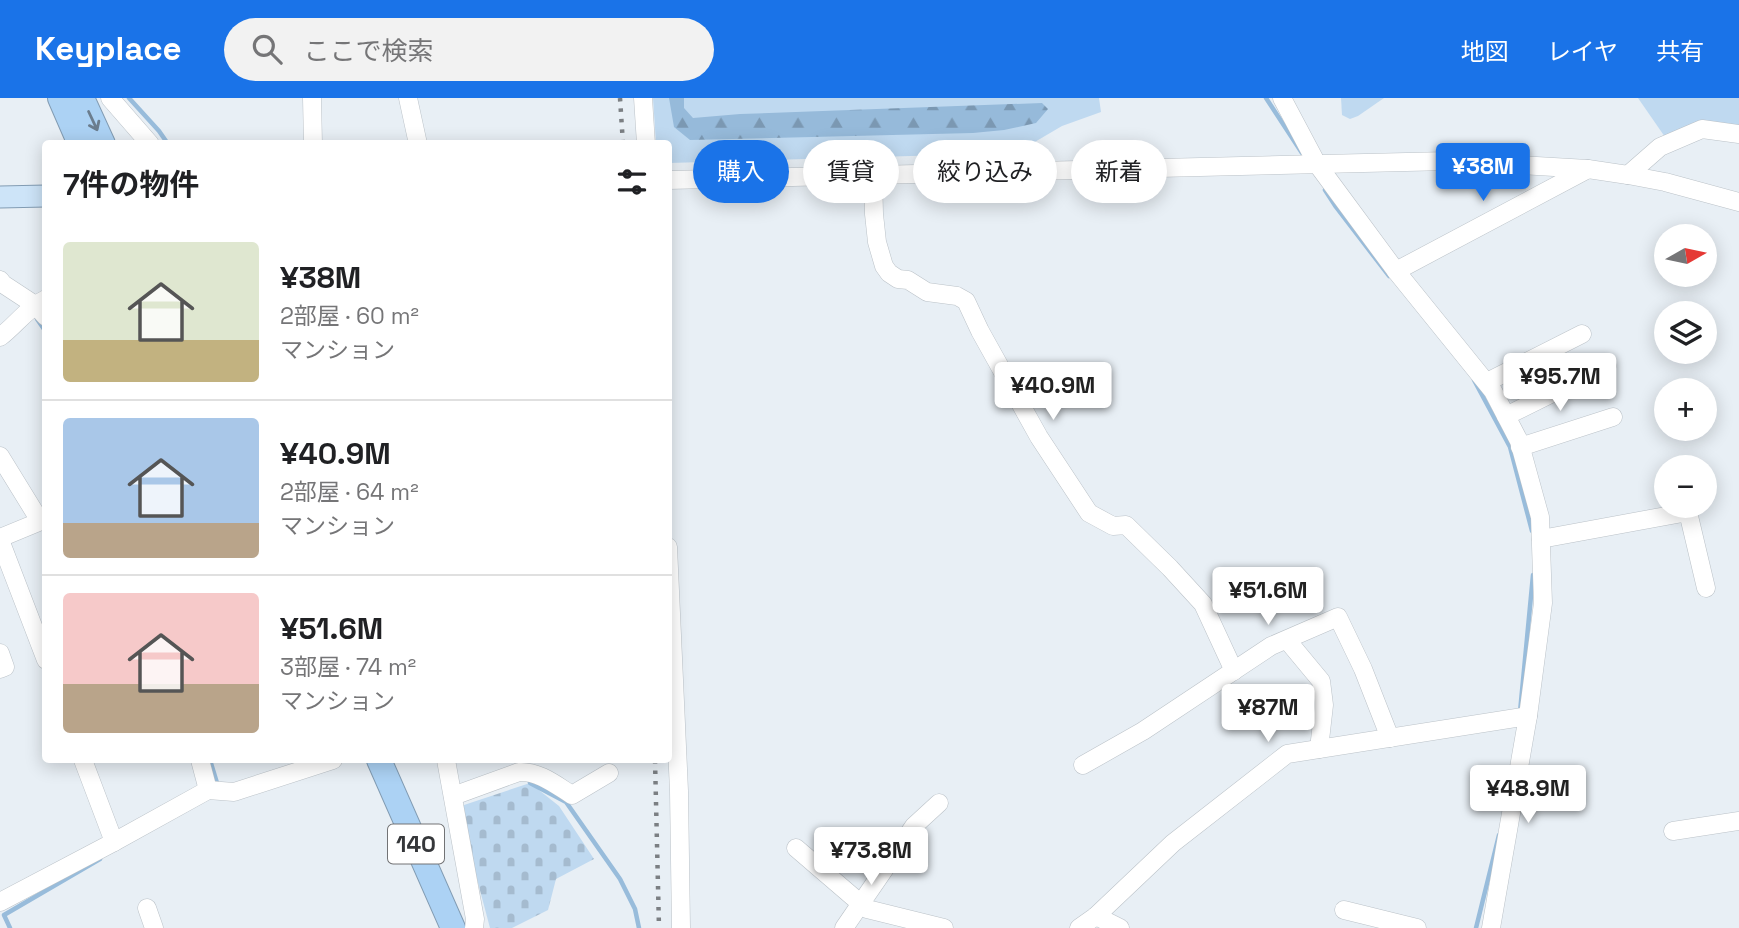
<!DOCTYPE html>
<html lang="ja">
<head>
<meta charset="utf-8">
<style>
	body { margin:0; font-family:"Space Grotesk","Noto Sans JP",sans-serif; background:#f2f2f2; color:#202124; height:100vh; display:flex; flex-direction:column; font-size:26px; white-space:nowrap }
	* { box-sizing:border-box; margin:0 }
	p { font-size:23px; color:#757577 }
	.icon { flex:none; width:38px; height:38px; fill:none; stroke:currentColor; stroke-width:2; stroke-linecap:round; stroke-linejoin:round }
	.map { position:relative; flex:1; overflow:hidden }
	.details { position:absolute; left:42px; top:42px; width:630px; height:623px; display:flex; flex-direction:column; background:#fff; border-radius:7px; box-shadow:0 4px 18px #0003 }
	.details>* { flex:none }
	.banner { position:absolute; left:693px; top:42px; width:665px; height:63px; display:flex; gap:14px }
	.needle { width:46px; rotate:81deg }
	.tools { position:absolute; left:1654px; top:126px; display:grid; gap:14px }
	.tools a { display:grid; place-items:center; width:63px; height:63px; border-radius:50%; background:#fff; box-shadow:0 4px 18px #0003; font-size:35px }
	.price { position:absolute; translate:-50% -60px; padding:0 16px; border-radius:7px; background:#fff; color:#222; font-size:23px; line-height:46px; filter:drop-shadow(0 2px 4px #0008) }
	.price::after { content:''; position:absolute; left:50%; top:42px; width:21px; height:16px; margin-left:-10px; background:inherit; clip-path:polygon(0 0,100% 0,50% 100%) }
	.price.current { background:#1a73e8; color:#fff }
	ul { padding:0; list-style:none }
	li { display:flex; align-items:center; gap:21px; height:175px; padding:0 21px }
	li+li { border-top:2px solid #e0e0e0 }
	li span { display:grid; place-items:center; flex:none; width:196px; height:140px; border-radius:7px; color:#555 }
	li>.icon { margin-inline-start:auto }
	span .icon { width:84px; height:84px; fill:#fffc; stroke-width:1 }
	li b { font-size:30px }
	h2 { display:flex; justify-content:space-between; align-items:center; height:84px; padding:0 21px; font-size:30px }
	.tag { padding:0 24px; border-radius:32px; background:#fff; box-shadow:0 4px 18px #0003; font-size:24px; line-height:63px }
	.tag.current { background:#1a73e8; color:#fff }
	header { display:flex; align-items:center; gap:42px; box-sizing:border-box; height:98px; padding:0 35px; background:#1a73e8; color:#fff }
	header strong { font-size:33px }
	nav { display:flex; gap:38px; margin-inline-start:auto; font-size:24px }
	.search { width:490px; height:63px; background:#f2f2f2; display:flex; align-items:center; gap:18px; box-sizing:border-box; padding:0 24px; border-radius:38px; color:#757577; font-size:26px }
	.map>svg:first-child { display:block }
	.green { fill:#bfd9f0 }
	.forest { fill:url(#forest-firs) }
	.cemetery { fill:url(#cemetery-stones) }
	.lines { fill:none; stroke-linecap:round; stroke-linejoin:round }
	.stream { stroke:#98bcdb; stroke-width:4.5 }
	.minor-casing { stroke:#bbc2c8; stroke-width:19 }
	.major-casing { stroke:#829cb3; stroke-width:23 }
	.highway-casing { stroke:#829cb3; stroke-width:26 }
	.minor { stroke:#fff; stroke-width:18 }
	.major { stroke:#cde4f8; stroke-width:21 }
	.highway { stroke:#acd2f4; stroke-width:24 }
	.rail { stroke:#7b7f83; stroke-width:4.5; stroke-dasharray:3.5 7; stroke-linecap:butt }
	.oneway { stroke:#6b7d8e }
	.labels { text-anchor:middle; stroke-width:5; stroke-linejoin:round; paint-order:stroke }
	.shield { fill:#fff; stroke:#727375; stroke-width:2 }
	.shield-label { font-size:23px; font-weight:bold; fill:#35373a }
</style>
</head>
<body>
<header>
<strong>Keyplace</strong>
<div class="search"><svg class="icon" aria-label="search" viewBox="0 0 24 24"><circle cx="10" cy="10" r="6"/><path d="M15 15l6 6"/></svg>ここで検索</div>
<nav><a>地図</a><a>レイヤ</a><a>共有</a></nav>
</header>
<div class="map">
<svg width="1739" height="830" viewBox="0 0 1739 830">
	<defs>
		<pattern id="forest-firs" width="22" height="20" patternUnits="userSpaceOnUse" patternTransform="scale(1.75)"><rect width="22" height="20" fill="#96bada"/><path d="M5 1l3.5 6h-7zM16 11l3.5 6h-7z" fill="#7b98b2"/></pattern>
		<pattern id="cemetery-stones" width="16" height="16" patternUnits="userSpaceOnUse" patternTransform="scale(1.75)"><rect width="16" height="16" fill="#bfd9f0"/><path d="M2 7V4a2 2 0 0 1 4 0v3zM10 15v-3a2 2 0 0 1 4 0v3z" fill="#a5bbcf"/></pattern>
	</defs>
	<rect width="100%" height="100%" fill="#e8eff5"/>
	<g class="green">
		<polygon points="653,0 1099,0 1101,14 1062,28 1016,55 669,65 668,46 656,45"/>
		<polygon points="1341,0 1384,0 1358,18 1350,21 1342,17"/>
		<polygon points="1638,0 1739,0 1739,30 1665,39"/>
	</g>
	<polygon class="forest" points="669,0 684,0 684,10 693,20 740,16 1042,5 1048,11 1036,25 1004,32 973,35 690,42 674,29"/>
	<polygon class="cemetery" points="530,685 559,708 594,761 556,781 548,812 512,830 490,830 473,766 461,708"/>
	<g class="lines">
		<g class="stream">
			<polyline points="129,0 159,33 168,46"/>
			<polyline points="1266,0 1302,55"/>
			<polyline points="1325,92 1336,109 1389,178"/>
			<polyline points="37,221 46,234"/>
			<polyline points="1474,282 1510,349 1532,433"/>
			<polyline points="1520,614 1533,477"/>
			<polyline points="210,662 217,685 215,687"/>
			<polyline points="529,678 530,685 566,704 620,781 635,811 639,830"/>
			<polyline points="10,830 4,817 100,761"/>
			<polyline points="1476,830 1499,737"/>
		</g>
		<g class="minor-casing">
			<g id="minor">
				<polyline points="110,0 150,46"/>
				<polyline points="312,0 313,46"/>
				<polyline points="408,0 418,46"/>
				<polyline points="643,0 646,46"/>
				<polyline points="1282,0 1317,66 1396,173 1493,293 1519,343 1540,419 1543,505 1528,618 1491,830"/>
				<polyline points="873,77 874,116 877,144 884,168 889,175 898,181 908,182 927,194 957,198 966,203 980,233 1039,339 1089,415 1113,428 1126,427 1170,470 1203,506 1234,573"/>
				<polyline points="1628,77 1660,49 1702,31 1739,36"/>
				<polyline points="668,82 1448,63 1588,71 1628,77 1665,84 1739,104"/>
				<polyline points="1396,173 1588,71"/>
				<polyline points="0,182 3,186 35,207 46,219"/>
				<path d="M0,239C16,227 27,210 46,201"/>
				<polyline points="1487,284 1582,236"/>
				<polyline points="1506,318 1607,268"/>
				<polyline points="1520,349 1613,319"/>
				<polyline points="0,358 40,423"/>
				<polyline points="0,440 46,421"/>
				<polyline points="1541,441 1688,414 1706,490"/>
				<polyline points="0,442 46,562"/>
				<polyline points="668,449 679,693 681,830"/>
				<polyline points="1287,542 1321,583 1324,607 1319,651"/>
				<polyline points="0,555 5,569 0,571"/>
				<polyline points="83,662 114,744"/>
				<polyline points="200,662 208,692"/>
				<polyline points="446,662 475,821 474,830"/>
				<polyline points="1083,667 1143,633 1271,548 1338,519 1363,571 1390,640"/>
				<path d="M453,698L519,674C539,673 556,687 572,697L609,675"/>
				<polyline points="1673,733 1739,723"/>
				<polyline points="796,750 867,811 944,830"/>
				<polyline points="0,804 114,744 208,692 234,694 333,662"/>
				<polyline points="147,810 154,830"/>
				<polyline points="1344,812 1417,830"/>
				<polyline points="1096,818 1120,830"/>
				<polyline points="844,830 914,728 939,705"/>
				<polyline points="1079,830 1096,818 1173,745 1287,656 1528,618"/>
			</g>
		</g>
		<g class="major-casing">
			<polyline id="major" points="0,99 46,98"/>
		</g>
		<g class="highway-casing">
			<g id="highway">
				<polyline points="60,0 80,46"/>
				<polyline points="82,0 103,46"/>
				<polyline points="379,662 453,830"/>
			</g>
		</g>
		<use href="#minor" class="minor"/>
		<use href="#major" class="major"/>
		<use href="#highway" class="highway"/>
		<g class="rail">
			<polyline points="620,0 623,46"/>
			<polyline points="655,662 659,830"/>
		</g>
	</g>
	<defs><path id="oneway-shaft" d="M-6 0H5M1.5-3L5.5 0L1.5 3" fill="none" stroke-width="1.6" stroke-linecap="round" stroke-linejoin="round" transform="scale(1.75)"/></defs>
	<use class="oneway" href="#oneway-shaft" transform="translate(93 23) rotate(65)"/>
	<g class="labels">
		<rect class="shield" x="388" y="726.5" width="56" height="39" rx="5"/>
		<g class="shield-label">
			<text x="416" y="754">140</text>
		</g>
	</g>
</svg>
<div class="tools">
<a><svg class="needle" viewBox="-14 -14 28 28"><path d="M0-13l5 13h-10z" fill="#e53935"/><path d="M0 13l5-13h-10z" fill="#757577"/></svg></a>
<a><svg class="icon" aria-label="layers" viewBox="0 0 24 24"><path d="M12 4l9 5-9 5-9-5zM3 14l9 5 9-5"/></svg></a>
<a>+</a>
<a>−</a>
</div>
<b class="price current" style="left:1483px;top:105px">¥38M</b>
<b class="price" style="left:1560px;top:315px">¥95.7M</b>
<b class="price" style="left:1053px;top:324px">¥40.9M</b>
<b class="price" style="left:1268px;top:529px">¥51.6M</b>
<b class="price" style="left:1268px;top:646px">¥87M</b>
<b class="price" style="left:1528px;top:727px">¥48.9M</b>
<b class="price" style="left:871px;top:789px">¥73.8M</b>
<div class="banner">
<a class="tag current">購入</a>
<a class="tag">賃貸</a>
<a class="tag">絞り込み</a>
<a class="tag">新着</a>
</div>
<section class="details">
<h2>7件の物件<svg class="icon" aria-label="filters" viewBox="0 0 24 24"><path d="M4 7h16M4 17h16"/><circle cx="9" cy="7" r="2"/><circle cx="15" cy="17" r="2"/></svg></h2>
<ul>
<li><span style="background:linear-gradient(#dfe7d0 70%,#c2b280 0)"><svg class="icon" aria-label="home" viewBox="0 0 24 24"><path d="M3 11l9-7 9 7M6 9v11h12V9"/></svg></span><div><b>¥38M</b><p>2部屋 · 60 m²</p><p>マンション</p></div></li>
<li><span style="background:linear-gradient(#a9c7e8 75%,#b9a48a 0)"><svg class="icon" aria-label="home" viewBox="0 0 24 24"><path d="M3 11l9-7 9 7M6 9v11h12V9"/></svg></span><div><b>¥40.9M</b><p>2部屋 · 64 m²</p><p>マンション</p></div></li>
<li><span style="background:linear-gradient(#f6c9c9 65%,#b9a48a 0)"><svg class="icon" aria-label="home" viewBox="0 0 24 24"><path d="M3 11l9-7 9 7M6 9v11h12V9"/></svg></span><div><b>¥51.6M</b><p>3部屋 · 74 m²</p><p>マンション</p></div></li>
</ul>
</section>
</div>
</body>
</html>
